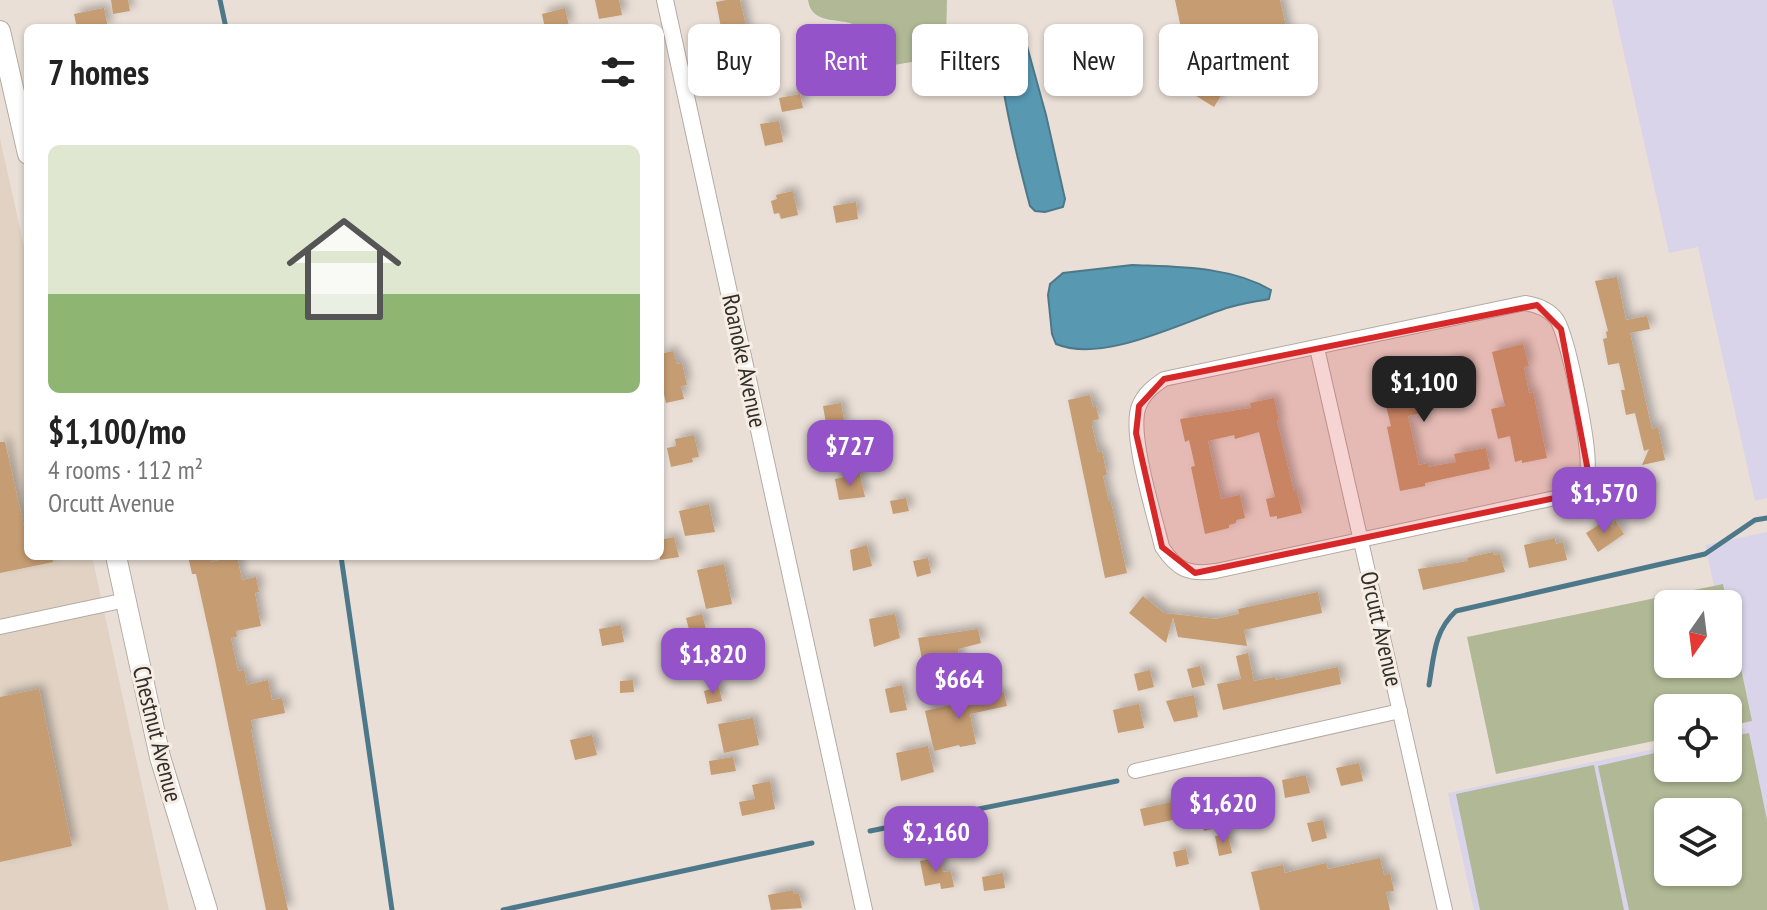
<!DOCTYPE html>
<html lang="en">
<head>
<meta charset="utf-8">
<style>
	body { margin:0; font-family:"PT Sans Narrow",sans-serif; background:#f6f6f6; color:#222; height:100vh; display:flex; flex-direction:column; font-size:30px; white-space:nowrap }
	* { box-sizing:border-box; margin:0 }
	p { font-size:26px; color:#767676 }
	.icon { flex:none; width:44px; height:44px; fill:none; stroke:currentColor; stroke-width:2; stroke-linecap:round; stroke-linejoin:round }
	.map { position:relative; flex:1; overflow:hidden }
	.drawer { position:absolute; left:24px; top:24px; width:640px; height:536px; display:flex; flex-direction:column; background:#fff; border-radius:12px; box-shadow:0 2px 6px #0004 }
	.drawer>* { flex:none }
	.hud { position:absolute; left:688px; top:24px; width:760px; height:72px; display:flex; gap:16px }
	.needle { width:52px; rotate:194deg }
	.buttons { position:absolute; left:1654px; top:590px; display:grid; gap:16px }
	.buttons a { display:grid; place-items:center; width:88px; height:88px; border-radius:12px; background:#fff; box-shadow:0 2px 6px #0004; font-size:40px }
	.price { position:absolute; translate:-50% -68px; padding:0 18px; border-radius:16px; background:#9453c8; color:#fff; font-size:26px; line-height:52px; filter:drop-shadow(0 2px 4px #0008) }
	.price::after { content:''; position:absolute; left:50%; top:48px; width:24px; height:18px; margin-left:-12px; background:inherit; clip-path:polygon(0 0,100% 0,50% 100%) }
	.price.current { background:#222; color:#fff }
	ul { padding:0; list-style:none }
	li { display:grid; align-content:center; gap:16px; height:424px; padding:0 24px }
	li span { display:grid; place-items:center; height:248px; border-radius:12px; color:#555 }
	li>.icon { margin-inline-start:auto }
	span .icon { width:144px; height:144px; fill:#fffc; stroke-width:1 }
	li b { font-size:34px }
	h2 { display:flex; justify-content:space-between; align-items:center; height:96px; padding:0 24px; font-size:34px }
	.pill { padding:0 28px; border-radius:12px; background:#fff; box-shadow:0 2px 6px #0004; font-size:28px; line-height:72px }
	.pill.current { background:#9453c8; color:#fff }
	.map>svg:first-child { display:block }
	.built { fill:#e1d2c3 }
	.education { fill:#d9d4e9; fill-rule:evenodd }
	.green { fill:#b0b895; fill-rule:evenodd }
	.water { fill:#5898b1; stroke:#4d7889; stroke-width:2 }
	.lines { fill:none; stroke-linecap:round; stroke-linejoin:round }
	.stream { stroke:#4d7889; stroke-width:5 }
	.building { fill:#c69c72; filter:url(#shadow) }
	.minor-casing { stroke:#b4aba3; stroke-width:16 }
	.tertiary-casing { stroke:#b4aba3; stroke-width:18 }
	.secondary-casing { stroke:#b4aba3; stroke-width:22 }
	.minor { stroke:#fff; stroke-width:14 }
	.tertiary { stroke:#fff; stroke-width:16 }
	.secondary { stroke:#fff; stroke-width:20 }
	.marked { fill:#d62828; fill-opacity:0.2; stroke:#d62828; stroke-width:6; stroke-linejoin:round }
	.labels { text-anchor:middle; stroke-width:6; stroke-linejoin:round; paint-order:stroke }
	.street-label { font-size:24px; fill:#322f2b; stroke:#f6ede4 }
</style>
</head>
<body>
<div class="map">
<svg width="1767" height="910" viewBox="0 0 1767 910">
	<defs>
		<filter id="shadow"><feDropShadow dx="5" dy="-5" stdDeviation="4" flood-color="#0004"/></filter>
	</defs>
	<rect width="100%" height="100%" fill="#e9dfd7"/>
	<polygon class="built" points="0,139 28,264 28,556 92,556 169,910 0,910"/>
	<g class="education">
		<polygon points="1612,0 1767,0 1767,498 1755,501 1698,247 1669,253"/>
		<path d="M1767,532V910H1474L1448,793L1668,746V768H1728V733L1746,728L1728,649V604H1718L1705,545ZM1668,812H1728V872H1668Z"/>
	</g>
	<g class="green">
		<path d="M808,0H947L946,41L912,62L881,67C873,54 872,39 860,28C844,15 812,28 808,0Z"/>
		<polygon points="1723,584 1727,604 1668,604 1668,664 1728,664 1728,607 1752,721 1728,726 1728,708 1668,708 1668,738 1496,774 1467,637"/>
		<path d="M1749,733L1767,820V910H1629L1598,766L1668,750V768H1728V737ZM1668,812H1728V872H1668Z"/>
		<polygon points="1594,765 1624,910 1480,910 1456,794"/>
	</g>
	<g class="water">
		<path d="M1010,33L1025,39L1046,115L1065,199L1063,207L1045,212L1035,211L1030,206C1022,176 991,58 1001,35Z"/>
		<path d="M1132,265C1178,267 1230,266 1271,290L1269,299C1254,302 1237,304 1221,310C1176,325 1102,363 1056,344L1052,334L1048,295L1050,284L1063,273Z"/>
	</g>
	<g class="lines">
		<g class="stream">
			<polyline points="220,0 226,28"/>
			<polyline points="341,556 392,910"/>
			<path d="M1429,685C1434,656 1434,631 1456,611L1705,554L1755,520L1767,518"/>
			<polyline points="870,831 1117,781"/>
			<polyline points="503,910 812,843"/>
		</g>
	</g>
	<g class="building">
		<polygon points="111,0 128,0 130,11 113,14"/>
		<polygon points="595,0 619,0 622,15 599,19"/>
		<polygon points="727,0 740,0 748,35 757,33 768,82 736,91 728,63 716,2"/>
		<polygon points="1175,0 1280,0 1299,85 1268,90 1263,65 1251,90 1232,78 1214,107 1193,94 1212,65 1193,53 1206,30 1183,37"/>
		<polygon points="104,8 108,28 77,28 74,14"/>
		<polygon points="565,8 569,26 545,28 542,14"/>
		<polygon points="800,94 803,108 782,112 779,98"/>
		<polygon points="779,121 783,142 765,146 760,124"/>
		<polygon points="793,191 798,215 781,219 779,213 774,214 771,201 777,199 776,195"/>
		<polygon points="856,202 858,219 836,223 833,206"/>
		<polygon points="1617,277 1626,320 1647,316 1650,329 1630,333 1652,429 1658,427 1665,460 1642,465 1649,449 1644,451 1635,413 1626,415 1621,390 1625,390 1619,363 1608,365 1603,339 1607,338 1606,332 1608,331 1595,281"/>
		<polygon points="1523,344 1529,366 1524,367 1529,393 1533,392 1547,458 1522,463 1522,460 1515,462 1510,436 1498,439 1491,409 1505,406 1492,352"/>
		<polygon points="673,351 677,364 682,363 687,385 681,386 684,399 666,403 664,394 660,394 660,354"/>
		<polygon points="1466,358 1472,388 1432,398 1434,410 1408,416 1419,465 1428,463 1428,467 1456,462 1454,454 1486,448 1490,469 1425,483 1425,486 1400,491 1387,427 1391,426 1384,398 1379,399 1374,377 1400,372 1401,376 1408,374 1411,385 1438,378 1436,369 1443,367 1442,364"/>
		<polygon points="1090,395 1093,407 1096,406 1099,419 1092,421 1092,426 1098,452 1102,451 1107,475 1103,476 1109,502 1111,502 1127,573 1105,578 1068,400"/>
		<polygon points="1274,398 1279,420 1277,421 1294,492 1297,492 1302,513 1277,519 1277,516 1270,517 1266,499 1275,497 1259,432 1235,439 1234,435 1208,441 1221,499 1240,495 1245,518 1236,520 1236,523 1229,525 1229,528 1205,534 1191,467 1195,466 1189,440 1185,442 1180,419 1251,408 1250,403"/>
		<polygon points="841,403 845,426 827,429 823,406"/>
		<polygon points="694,435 699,457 692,458 693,462 671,467 667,448 676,446 675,439"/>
		<polygon points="0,442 5,442 28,544 28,556 52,556 53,562 0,573"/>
		<polygon points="860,474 865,497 839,500 835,479"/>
		<polygon points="1636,479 1652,486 1640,515 1620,507 1630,484 1634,486"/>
		<polygon points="906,498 909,511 893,514 890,501"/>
		<polygon points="709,504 715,532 685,536 679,511"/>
		<polygon points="1606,520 1612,528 1615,520 1624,534 1598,552 1586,533"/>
		<polygon points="674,537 679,557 660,560 660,540"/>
		<polygon points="1555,538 1556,544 1563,542 1567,560 1529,568 1524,545"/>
		<polygon points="867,545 872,566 853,571 850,550"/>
		<polygon points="1493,552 1494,555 1500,554 1505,572 1423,590 1418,569 1468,561 1467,558"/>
		<polygon points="188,556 210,556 211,562 237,556 242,580 256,577 259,592 255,593 261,626 236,631 237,637 231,638 238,671 244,670 247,685 268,680 272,700 282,698 285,713 251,720 253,729 251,729 266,811 288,910 266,910 215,660 196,574 192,574"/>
		<polygon points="928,558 931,573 917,577 913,561"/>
		<polygon points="724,564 732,604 706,609 697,570"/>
		<polygon points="1318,592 1322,613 1244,630 1247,646 1178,637 1173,617 1166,643 1129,613 1143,596 1164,613 1216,619 1239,614 1238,609"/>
		<polygon points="702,614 706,629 690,633 686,618"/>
		<polygon points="895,614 900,638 874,647 869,619"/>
		<polygon points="621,625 624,642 602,646 599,629"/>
		<polygon points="978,629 981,643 958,649 961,670 925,676 918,638"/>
		<polygon points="741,649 747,673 729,677 723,653"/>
		<polygon points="1248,653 1254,681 1275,677 1276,680 1338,667 1341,684 1223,710 1217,684 1241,679 1236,656"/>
		<polygon points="1200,666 1205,685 1192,688 1187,669"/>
		<polygon points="1150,670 1154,687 1138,691 1134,674"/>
		<polygon points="633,680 634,692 620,693 620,681"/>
		<polygon points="902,685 907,710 890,713 885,689"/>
		<polygon points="719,687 722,701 707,704 704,691"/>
		<polygon points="39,689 72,846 0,862 0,697"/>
		<polygon points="1004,692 1007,706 970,714 976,744 960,747 959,745 934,751 925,711"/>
		<polygon points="1194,695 1198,717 1174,722 1166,701"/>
		<polygon points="1139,704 1144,728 1118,733 1113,710"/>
		<polygon points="753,718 759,745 724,753 718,724"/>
		<polygon points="592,735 597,755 575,760 570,740"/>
		<polygon points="928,746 934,772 901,781 896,753"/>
		<polygon points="733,757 736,771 711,775 709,761"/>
		<polygon points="1359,763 1363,781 1341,786 1336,768"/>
		<polygon points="1301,776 1306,776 1310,793 1285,798 1282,780"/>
		<polygon points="770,781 775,809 742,816 739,802 755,799 752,785"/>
		<polygon points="1258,784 1262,802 1236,807 1232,789"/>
		<polygon points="1208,794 1210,803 1215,802 1220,827 1204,831 1201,814 1144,826 1140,809"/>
		<polygon points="1323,820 1327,838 1312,842 1307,823"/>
		<polygon points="1228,834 1232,853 1219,856 1215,836"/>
		<polygon points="1186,849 1189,864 1176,867 1173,852"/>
		<polygon points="940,857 943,872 951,871 954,887 941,889 940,883 925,886 920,861"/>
		<polygon points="1380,858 1384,875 1390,873 1394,891 1386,892 1390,910 1260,910 1251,872 1283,865 1285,873 1326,863 1328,869"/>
		<polygon points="1003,873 1005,888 984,891 982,877"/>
		<polygon points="793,890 794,894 799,893 802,908 771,910 768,895"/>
	</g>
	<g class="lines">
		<g class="minor-casing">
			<g id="minor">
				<path d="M1525,303C1538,305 1549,309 1557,320C1568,337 1592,453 1587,472C1583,488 1569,493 1555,498L1216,571C1189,575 1177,570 1162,547C1155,516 1128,433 1139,406C1144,393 1154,386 1164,379Z"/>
				<polyline points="1317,348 1445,910"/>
				<polyline points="0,627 126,600"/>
				<polyline points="1135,771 1400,711"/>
			</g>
		</g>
		<g class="tertiary-casing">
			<polyline id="tertiary" points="665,0 864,910"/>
		</g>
		<g class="secondary-casing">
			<g id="secondary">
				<polyline points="0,31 28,154"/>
				<polyline points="116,556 160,757 207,910"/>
			</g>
		</g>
		<use href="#minor" class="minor"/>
		<use href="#tertiary" class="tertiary"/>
		<use href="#secondary" class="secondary"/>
	</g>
	<path class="marked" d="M1537,305L1561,329L1588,471L1573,491L1555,498L1195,573L1162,547L1136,433L1139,406L1164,379Z"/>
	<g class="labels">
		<g class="street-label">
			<text transform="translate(744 361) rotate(78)" y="8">Roanoke Avenue</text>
			<text transform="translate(1381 629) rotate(77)" y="8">Orcutt Avenue</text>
			<text transform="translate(157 734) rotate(76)" y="8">Chestnut Avenue</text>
		</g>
	</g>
</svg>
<div class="buttons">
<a><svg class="needle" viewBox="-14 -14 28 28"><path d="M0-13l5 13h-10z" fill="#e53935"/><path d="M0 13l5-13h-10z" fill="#767676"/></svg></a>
<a><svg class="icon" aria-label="locate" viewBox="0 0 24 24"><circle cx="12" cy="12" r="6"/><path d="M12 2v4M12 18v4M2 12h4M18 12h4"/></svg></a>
<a><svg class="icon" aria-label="layers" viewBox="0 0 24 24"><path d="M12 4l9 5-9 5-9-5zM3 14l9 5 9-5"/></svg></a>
</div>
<b class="price current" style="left:1424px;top:424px">$1,100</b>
<b class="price" style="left:850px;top:488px">$727</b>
<b class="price" style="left:1604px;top:535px">$1,570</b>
<b class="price" style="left:713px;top:696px">$1,820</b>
<b class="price" style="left:959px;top:721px">$664</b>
<b class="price" style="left:1223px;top:845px">$1,620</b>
<b class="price" style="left:936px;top:874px">$2,160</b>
<div class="hud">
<a class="pill">Buy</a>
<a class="pill current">Rent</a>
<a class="pill">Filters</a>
<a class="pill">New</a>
<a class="pill">Apartment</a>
</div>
<section class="drawer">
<h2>7 homes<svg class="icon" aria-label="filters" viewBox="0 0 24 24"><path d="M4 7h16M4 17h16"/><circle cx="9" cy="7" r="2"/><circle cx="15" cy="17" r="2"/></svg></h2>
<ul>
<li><span style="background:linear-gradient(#dfe7d0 60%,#8fb573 0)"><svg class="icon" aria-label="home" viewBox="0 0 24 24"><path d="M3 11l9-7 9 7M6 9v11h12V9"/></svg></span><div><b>$1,100/mo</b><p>4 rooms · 112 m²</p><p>Orcutt Avenue</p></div></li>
</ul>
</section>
</div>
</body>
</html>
